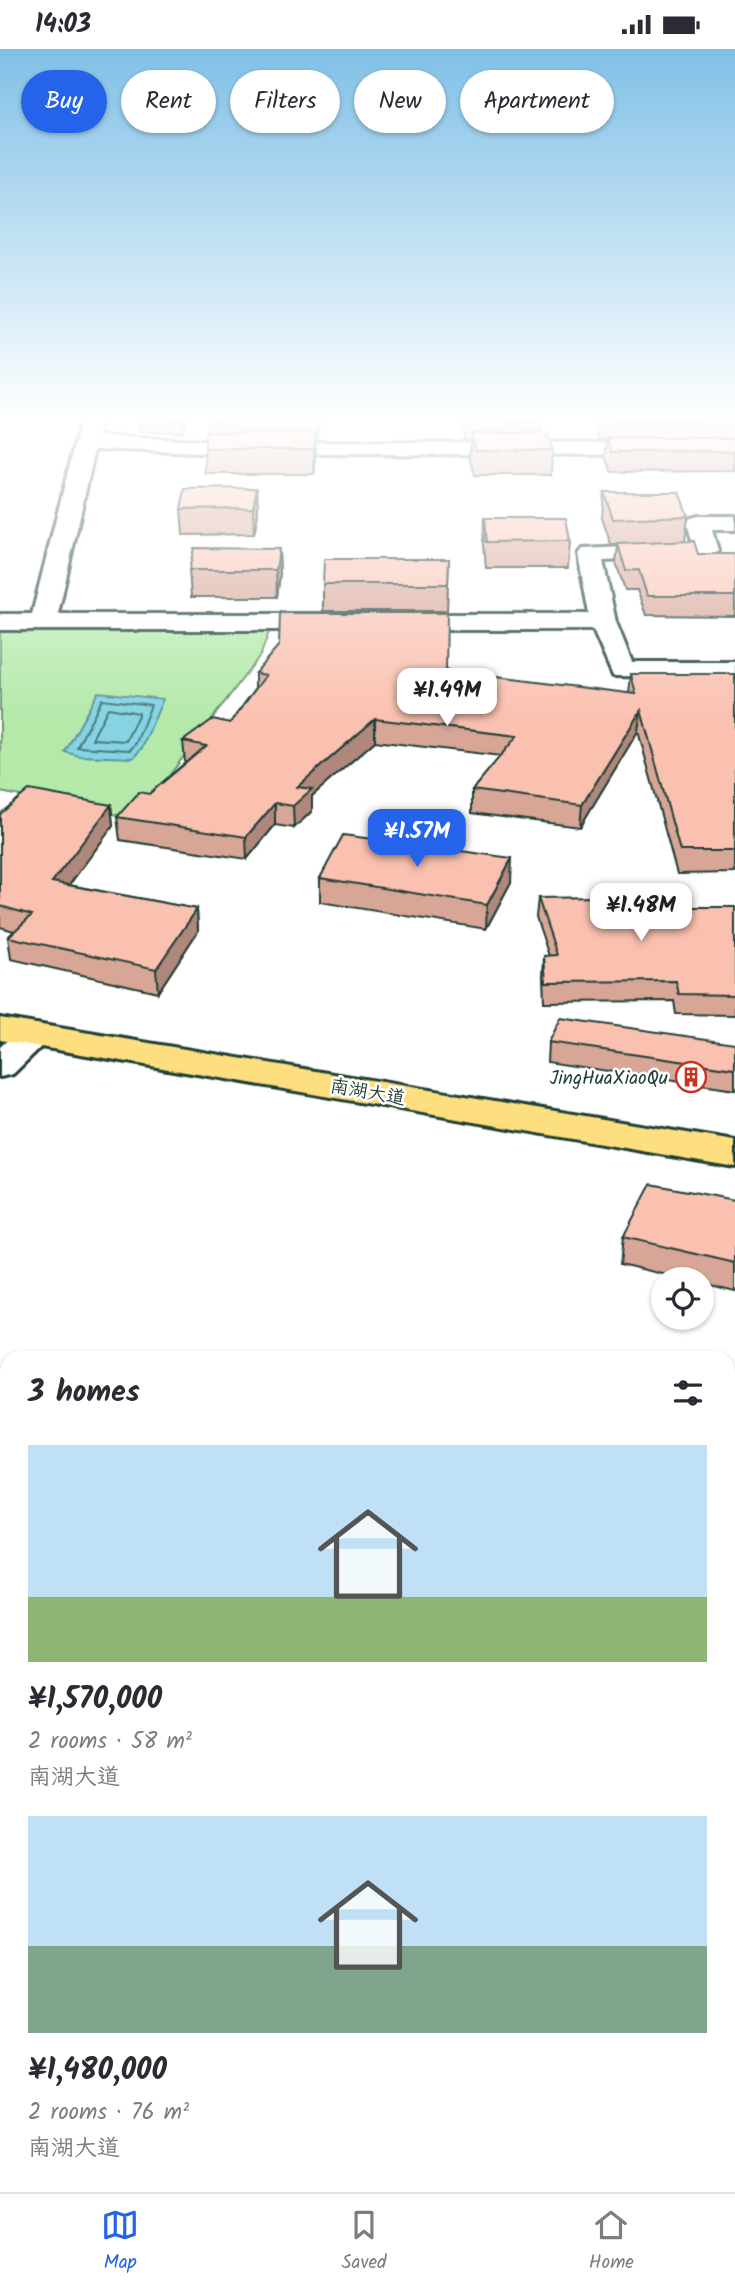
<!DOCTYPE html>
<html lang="en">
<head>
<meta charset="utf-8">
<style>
	body { margin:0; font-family:Kalam,"LXGW WenKai TC",sans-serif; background:#f2f2f3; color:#2b2b33; height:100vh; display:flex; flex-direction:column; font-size:26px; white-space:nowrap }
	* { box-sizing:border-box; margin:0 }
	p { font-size:23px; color:#7c7c81 }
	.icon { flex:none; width:38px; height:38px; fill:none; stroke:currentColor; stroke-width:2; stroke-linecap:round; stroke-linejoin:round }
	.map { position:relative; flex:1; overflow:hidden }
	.side { position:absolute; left:0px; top:1302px; width:735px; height:842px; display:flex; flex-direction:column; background:#fff; border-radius:21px 21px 0 0; box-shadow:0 2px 5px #0004 }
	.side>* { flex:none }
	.banner { position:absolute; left:21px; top:21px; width:693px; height:63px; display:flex; gap:14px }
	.tools { position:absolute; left:651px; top:1218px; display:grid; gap:14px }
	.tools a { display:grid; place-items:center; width:63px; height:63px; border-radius:50%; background:#fff; box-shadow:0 2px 5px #0004; font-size:35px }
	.price { position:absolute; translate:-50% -60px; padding:0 16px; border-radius:14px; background:#fff; color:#222; font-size:23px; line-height:46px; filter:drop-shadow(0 2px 4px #0008) }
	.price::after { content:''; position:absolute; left:50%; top:42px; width:21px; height:16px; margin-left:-10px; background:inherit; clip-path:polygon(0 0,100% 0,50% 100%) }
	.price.on { background:#2563eb; color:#fff }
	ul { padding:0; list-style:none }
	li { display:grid; align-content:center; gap:14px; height:371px; padding:0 28px }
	li span { display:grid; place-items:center; height:217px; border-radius:0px; color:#555 }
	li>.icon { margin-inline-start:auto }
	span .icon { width:126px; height:126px; fill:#fffc; stroke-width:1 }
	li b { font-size:30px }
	h2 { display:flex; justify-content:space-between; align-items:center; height:84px; padding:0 28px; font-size:30px }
	.pill { padding:0 24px; border-radius:32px; background:#fff; box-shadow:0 2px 5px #0004; font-size:24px; line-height:63px }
	.pill.on { background:#2563eb; color:#fff }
	.status { display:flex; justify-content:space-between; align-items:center; height:49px; padding:0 35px; background:#fff; direction:ltr }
	.status svg { height:19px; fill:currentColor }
	.tabs { display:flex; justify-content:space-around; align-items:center; height:98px; border-top:2px solid #e1e1e2; background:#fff; font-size:19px; color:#7c7c81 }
	.tabs a { display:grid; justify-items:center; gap:4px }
	.tabs .on { color:#2563eb }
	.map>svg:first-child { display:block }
	.green { fill:#b4e9aa; stroke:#6a936f; stroke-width:2 }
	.water { fill:#85d3e3; stroke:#5c979d; stroke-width:2 }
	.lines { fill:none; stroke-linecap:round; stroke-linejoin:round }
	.shore { stroke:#48797a; stroke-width:2 }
	.minor-casing { stroke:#1f3d34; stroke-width:6 }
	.major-casing { stroke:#1f3d34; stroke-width:6 }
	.minor { fill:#fff; fill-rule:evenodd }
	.major { fill:#fedf80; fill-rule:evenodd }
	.wall { fill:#d7a697; stroke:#1f3d34; stroke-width:2 }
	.shaded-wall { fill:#af877b; stroke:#1f3d34; stroke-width:2 }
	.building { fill:#fac1b0; stroke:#1f3d34; stroke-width:2 }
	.labels { text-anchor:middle; stroke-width:5; stroke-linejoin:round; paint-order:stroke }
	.poi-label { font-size:19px; fill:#1f3d34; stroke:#fff; text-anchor:end }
	.street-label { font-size:19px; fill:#1f3d34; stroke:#fff }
</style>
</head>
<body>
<div class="status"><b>14:03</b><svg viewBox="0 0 49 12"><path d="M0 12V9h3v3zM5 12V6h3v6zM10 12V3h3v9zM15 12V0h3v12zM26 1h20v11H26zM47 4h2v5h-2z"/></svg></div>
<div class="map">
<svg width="735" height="2143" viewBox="0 0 735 2143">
	<rect width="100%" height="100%" fill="#fff"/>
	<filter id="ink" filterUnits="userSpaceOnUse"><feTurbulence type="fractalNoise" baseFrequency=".0143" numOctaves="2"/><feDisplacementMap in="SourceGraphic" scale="14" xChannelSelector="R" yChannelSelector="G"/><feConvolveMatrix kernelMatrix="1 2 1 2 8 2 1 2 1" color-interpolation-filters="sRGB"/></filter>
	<g filter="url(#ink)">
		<polygon class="green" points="270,580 261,605 141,764 117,766 0,743 0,583"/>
		<polygon class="water" points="98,643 163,650 142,699 133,709 79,707 65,703"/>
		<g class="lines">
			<g class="shore">
				<polygon points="102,650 151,656 136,694 130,701 77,698"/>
				<polygon points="108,659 139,664 126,692 92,690"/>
			</g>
			<g class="minor-casing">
				<g id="minor">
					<polygon points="81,371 101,371 98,387 225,393 735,394 735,406 225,405 95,400 58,565 331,565 340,568 344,573 340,578 331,581 0,581 0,565 32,565"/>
					<polygon points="699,467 735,467 735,481 712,481 718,502 714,507 603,512 616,573 632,613 735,613 735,629 613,627 593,581 395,581 386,578 382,573 386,568 395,565 589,565 578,505 582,500 693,495 687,474 691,469"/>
					<polygon points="35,975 48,978 53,986 13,1025 0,1028 0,998 22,978"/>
				</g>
			</g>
			<g class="major-casing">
				<polygon id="major" points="0,969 735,1092 735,1118 0,991"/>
			</g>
			<use href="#minor" class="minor"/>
			<use href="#major" class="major"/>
		</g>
		<g class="wall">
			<polygon points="138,371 185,371 182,383 139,383"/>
			<polygon points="207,371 319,371 317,391 315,391 316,408 314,425 206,425 205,400 207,383"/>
			<polygon points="459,371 541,371 541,384 552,401 551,426 475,426 470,408 471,391 465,391"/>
			<polygon points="593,371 735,371 735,422 612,423 606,408 608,391 600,391"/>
			<polygon points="257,439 258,465 254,485 183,486 181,460"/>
			<polygon points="604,443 688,467 685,492 698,505 735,505 735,567 646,566 637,541 625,541 616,514 618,496 611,496 602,469"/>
			<polygon points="485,469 570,492 568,519 486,519 484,495"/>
			<polygon points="279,500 280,526 277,548 191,548 189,521"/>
			<polygon points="449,510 447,562 323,562 323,535"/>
			<polygon points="446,622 629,645 631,625 735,625 735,824 677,825 638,682 580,778 472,764 472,741 501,707 375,692 312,747 312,762 294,779 275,776 247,810 120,791 117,768 149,745 186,713 185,713 183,692 230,674 255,640 255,624"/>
			<polygon points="111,756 113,777 69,836 197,860 198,882 158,943 11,910 8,888 14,882 0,878 0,765"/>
			<polygon points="320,829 511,833 486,880 320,853"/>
			<polygon points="538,849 658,858 735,858 735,966 676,965 674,952 544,953 543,927 544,907 549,907 536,868"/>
			<polygon points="548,993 735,994 735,1041 547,1013"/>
			<polygon points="735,1151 735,1242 702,1234 702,1230 684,1230 620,1215 623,1188"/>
		</g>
		<g class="shaded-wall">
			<polygon points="181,371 185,371 182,383"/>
			<polygon points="317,371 319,371 317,391"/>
			<polygon points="315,384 316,408 314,425 314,400"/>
			<polygon points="257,439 258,465 254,485 253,459"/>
			<polygon points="279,500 280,526 277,548 276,521"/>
			<polygon points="641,661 638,682 580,778 582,756"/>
			<polygon points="375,670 375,692 312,747 312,762 294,779 293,757 297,738"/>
			<polygon points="275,754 275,776 247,810 246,788"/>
			<polygon points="111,756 113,777 55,855 52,833"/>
			<polygon points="512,809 511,833 486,880 487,856"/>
			<polygon points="197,860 198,882 158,943 156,920"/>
			<polygon points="735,1424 735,1439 728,1456 728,1442"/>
		</g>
		<g class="building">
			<polygon points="207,371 317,371 317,372"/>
			<polygon points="465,371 541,371 542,373 466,373"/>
			<polygon points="601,371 735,371 735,372 602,372"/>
			<polygon points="205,383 315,384 314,400 205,400"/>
			<polygon points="471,384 547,384 552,401 476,401"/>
			<polygon points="608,389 735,389 735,402 613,403"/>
			<polygon points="257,439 253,459 181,460 185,440"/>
			<polygon points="604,443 679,443 688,467 613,470"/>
			<polygon points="485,469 566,469 570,492 487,493"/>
			<polygon points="694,492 698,505 735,505 735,547 647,547 639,521 626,522 618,495"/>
			<polygon points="194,499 279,500 276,521 189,521"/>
			<polygon points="324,510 449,510 448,535 323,535"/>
			<polygon points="280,564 447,564 446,622 636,645 631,625 735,625 735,802 680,802 641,661 582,756 472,741 517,687 375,670 297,738 312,740 293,757 275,754 246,788 117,768 139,743 149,745 206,697 183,692 213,670 230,674 266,626 255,624 279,596"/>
			<polygon points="29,741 111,756 52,833 197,860 156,920 8,888 32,866 0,857 0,765"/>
			<polygon points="343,786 512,809 487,856 320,829"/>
			<polygon points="659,847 658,858 735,858 735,946 679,945 676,932 546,933 544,907 557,906 538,849"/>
			<polygon points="560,969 735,994 735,1020 548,993"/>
			<polygon points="651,1135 735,1151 735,1214 623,1188"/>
			<polygon points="728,1370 735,1372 735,1424 728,1442"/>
		</g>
	</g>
	<linearGradient id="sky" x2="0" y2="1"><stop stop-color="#80c0e6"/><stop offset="0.55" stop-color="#fff"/><stop offset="1" stop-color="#fff" stop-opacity="0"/></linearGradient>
	<rect width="735" height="671" fill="url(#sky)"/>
	<defs>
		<g id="building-ring" transform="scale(1.575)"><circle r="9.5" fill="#fff" stroke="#c8321e" stroke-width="1.5"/><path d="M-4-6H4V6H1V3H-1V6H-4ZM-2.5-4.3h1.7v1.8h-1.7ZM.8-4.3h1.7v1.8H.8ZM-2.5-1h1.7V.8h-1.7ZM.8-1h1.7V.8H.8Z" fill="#c8321e"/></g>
	</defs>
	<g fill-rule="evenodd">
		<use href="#building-ring" x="691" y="1028"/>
	</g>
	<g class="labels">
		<g class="poi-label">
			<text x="668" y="1035">JingHuaXiaoQu</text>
		</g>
		<g class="street-label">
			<text transform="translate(368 1042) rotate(10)" y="7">南湖大道</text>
		</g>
	</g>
</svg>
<div class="tools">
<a><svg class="icon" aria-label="locate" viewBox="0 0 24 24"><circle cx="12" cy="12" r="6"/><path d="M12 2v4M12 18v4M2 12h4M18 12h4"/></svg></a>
</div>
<b class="price" style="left:447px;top:679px">¥1.49M</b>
<b class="price on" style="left:417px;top:820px">¥1.57M</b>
<b class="price" style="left:641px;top:894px">¥1.48M</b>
<div class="banner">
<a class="pill on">Buy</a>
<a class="pill">Rent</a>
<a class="pill">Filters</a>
<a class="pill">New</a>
<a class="pill">Apartment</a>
</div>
<section class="side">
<h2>3 homes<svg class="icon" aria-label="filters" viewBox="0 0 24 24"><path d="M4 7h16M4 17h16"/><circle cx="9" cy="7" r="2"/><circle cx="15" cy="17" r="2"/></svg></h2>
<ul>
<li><span style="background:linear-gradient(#bfe0f5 70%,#8fb573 0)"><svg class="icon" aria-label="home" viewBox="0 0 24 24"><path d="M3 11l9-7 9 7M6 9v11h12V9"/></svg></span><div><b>¥1,570,000</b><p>2 rooms · 58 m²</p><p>南湖大道</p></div></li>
<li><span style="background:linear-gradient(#bfe0f5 60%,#7fa58c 0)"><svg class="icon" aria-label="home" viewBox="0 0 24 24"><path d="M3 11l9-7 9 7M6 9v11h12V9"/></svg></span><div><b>¥1,480,000</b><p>2 rooms · 76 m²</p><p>南湖大道</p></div></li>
</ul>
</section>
</div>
<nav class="tabs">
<a class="on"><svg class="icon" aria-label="map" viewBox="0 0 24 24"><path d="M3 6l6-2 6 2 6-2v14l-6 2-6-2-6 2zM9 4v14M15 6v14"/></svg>Map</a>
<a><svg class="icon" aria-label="saved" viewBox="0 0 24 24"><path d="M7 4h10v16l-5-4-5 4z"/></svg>Saved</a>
<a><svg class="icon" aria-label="home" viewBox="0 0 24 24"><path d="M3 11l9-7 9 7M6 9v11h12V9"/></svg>Home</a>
</nav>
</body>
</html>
